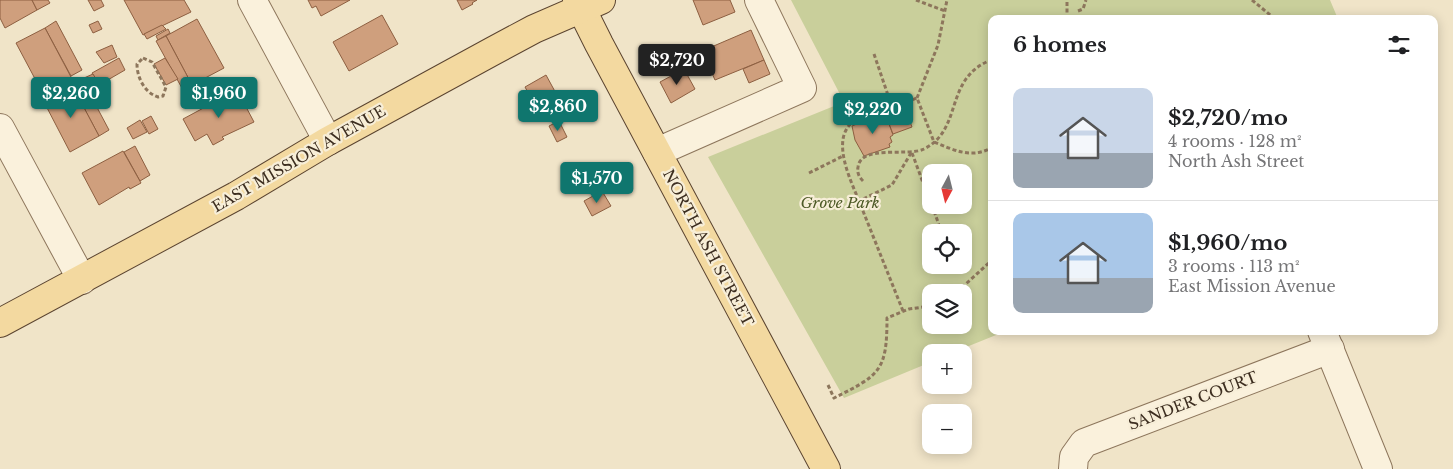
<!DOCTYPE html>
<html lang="en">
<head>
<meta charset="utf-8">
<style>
	body { margin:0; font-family:"Libre Baskerville",serif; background:#f6f6f6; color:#202124; height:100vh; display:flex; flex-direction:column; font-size:19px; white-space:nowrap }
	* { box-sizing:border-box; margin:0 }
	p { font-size:16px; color:#757577 }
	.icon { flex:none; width:28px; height:28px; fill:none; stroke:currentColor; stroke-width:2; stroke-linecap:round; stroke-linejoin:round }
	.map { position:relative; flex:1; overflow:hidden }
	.sheet { position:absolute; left:988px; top:15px; width:450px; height:320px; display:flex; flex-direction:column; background:#fff; border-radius:10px; box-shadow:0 2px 12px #0003 }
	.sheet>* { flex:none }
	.needle { width:32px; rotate:187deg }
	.controls { position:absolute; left:922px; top:164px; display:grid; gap:10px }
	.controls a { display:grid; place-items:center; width:50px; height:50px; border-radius:10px; background:#fff; box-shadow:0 2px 12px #0003; font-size:25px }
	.price { position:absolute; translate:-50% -42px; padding:0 11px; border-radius:5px; background:#0f766e; color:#fff; font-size:16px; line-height:32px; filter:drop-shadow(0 1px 2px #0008) }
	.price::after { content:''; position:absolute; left:50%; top:30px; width:15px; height:11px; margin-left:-8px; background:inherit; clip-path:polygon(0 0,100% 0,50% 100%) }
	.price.current { background:#222; color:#fff }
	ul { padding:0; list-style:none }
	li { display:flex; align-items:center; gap:15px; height:125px; padding:0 25px }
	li+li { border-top:1px solid #e0e0e0 }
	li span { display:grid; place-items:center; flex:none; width:140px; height:100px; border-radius:10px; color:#555 }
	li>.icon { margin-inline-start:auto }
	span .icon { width:60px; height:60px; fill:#fffc; stroke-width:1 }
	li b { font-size:21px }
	h2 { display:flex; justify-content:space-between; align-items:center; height:60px; padding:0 25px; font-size:21px }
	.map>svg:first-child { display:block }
	.green { fill:#c9cf9b; fill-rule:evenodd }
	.building { fill:#cf9f7d; stroke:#8d5f41 }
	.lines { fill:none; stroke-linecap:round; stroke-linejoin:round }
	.minor-casing { stroke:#8d765c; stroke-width:30 }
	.major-casing { stroke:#5b4430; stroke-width:30 }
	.path { stroke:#8d765c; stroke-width:3; stroke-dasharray:4 2.5; stroke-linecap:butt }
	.minor { stroke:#faf1dc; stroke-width:28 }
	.major { stroke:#f3d9a0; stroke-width:28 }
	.labels { text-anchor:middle; stroke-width:4.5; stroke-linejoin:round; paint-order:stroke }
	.street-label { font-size:15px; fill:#3d2e20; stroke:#f7eed8 }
	.park-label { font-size:15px; font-style:italic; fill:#4d5a26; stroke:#f7eed8 }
</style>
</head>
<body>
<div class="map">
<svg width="1453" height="469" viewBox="0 0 1453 469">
	<rect width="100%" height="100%" fill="#f0e4c8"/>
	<path class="green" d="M791,0H1330L1338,19H991V331H1006L954,352H931V362L844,398L708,157L844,102ZM931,172H964V205H931ZM931,232H964V265H931ZM931,292H964V325H931Z"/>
	<g class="building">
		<polygon points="0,0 32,0 37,10 5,28 0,18"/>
		<polygon points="32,0 48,0 50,3 37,10"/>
		<polygon points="88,0 101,0 104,6 94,11"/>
		<polygon points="124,0 184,0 191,12 143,35"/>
		<polygon points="308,0 350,0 321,16 316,6 312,8"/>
		<polygon points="457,0 477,0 472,3 473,4 462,10"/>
		<polygon points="693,0 730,0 735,12 703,25"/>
		<polygon points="382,15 398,44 349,71 333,42"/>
		<polygon points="197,19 224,68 192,85 166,36"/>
		<polygon points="56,21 82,70 71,76 45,28"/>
		<polygon points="98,21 102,29 93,33 89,25"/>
		<polygon points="162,25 166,29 147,39 144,34"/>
		<polygon points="45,28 71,77 42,92 16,43"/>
		<polygon points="168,29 170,33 158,40 156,36"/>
		<polygon points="751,30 764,60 715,80 702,51"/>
		<polygon points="166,36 192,85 183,90 156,41"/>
		<polygon points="112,45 117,57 104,63 96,52"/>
		<polygon points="119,58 125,70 99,85 92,73"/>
		<polygon points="165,58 178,79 166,85 154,64"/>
		<polygon points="764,60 770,74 749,83 743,69"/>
		<polygon points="684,69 695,89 671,103 660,82"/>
		<polygon points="93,74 99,84 89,88 84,78"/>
		<polygon points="546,75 558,97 537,109 525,87"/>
		<polygon points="83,81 109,130 99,136 73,87"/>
		<polygon points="73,87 99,136 70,152 44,102"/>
		<polygon points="237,90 254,122 222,137 224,139 213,145 207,134 195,141 183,119"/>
		<polygon points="881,114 883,119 886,118 888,121 893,135 890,137 892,142 889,144 890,147 864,156 855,140 852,126"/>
		<polygon points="907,114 912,127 893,134 888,121"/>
		<polygon points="151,116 158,129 149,134 142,121"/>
		<polygon points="140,120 147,132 133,139 127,128"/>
		<polygon points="559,121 567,137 557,142 549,126"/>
		<polygon points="135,146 150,175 140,181 124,152"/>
		<polygon points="123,151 141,183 130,189 129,187 99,205 82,173"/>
		<polygon points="602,191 611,206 592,216 584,201"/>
	</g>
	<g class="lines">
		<g class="minor-casing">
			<g id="minor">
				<polyline points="252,0 328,141"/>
				<polyline points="0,128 82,280"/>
				<polyline points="657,152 802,88 759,0"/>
				<polyline points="1322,331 1378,469"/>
				<polyline points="1073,469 1074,457 1084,443 1330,349"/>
			</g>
		</g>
		<g class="major-casing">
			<g id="major">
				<polyline points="577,0 599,44 826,469"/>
				<polyline points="0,323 236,196 328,141 493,51 534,29 601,0"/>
			</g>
		</g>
		<g class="path">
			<polyline points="916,0 945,11"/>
			<polyline points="1252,0 1275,19"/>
			<polyline points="1078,11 1083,9 1086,0"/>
			<polyline points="1067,19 1067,0"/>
			<path d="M874,54L892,107L917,98L934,142C954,150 971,159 991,148"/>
			<path d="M143,58L152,62L166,87L163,96L158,97C145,93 137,78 137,64Z"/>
			<polyline points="917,98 938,45 947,0"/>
			<polyline points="912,153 931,204"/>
			<polyline points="809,173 843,156"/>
			<path d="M863,181C859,177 857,173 858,167C861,144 908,157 924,149C964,129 943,79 991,60"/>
			<path d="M859,201C851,181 830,139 853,122C863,114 880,111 892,107"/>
			<polyline points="932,205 940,228"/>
			<polyline points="957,292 991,261"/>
			<polyline points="903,311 859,201 892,185 911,153"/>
			<path d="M828,385L834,398C880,375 887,371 887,318L909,309L931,306"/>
		</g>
		<use href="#minor" class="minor"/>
		<use href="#major" class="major"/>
	</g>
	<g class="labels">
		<g class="street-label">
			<text transform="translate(299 159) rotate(-30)" y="5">EAST MISSION AVENUE</text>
			<text transform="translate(708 248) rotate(62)" y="5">NORTH ASH STREET</text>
			<text transform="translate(1193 401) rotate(-21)" y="5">SANDER COURT</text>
		</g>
		<g class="park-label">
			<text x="840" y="208">Grove Park</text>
		</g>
	</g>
</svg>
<div class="controls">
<a><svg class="needle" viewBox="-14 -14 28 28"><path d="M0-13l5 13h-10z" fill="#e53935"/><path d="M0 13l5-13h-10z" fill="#757577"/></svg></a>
<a><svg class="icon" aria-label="locate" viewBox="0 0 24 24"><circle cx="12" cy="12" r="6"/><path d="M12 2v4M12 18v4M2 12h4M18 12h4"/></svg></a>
<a><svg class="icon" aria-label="layers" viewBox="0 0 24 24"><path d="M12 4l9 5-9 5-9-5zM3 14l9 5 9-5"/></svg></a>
<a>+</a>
<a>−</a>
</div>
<b class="price current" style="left:677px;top:86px">$2,720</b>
<b class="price" style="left:71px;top:119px">$2,260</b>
<b class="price" style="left:219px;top:119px">$1,960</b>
<b class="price" style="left:558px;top:132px">$2,860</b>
<b class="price" style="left:873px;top:135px">$2,220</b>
<b class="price" style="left:597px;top:204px">$1,570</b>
<section class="sheet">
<h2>6 homes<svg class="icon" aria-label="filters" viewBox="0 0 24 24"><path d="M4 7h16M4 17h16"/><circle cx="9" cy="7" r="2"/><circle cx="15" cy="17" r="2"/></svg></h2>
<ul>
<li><span style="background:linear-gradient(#c9d6e8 65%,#9aa5b1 0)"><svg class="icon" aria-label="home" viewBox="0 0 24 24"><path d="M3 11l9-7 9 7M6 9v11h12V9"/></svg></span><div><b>$2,720/mo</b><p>4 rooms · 128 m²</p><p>North Ash Street</p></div></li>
<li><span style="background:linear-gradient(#a9c7e8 65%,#9aa5b1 0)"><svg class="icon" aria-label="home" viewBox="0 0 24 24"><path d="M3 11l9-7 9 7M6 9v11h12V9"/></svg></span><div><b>$1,960/mo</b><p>3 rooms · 113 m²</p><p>East Mission Avenue</p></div></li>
</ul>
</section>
</div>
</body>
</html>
